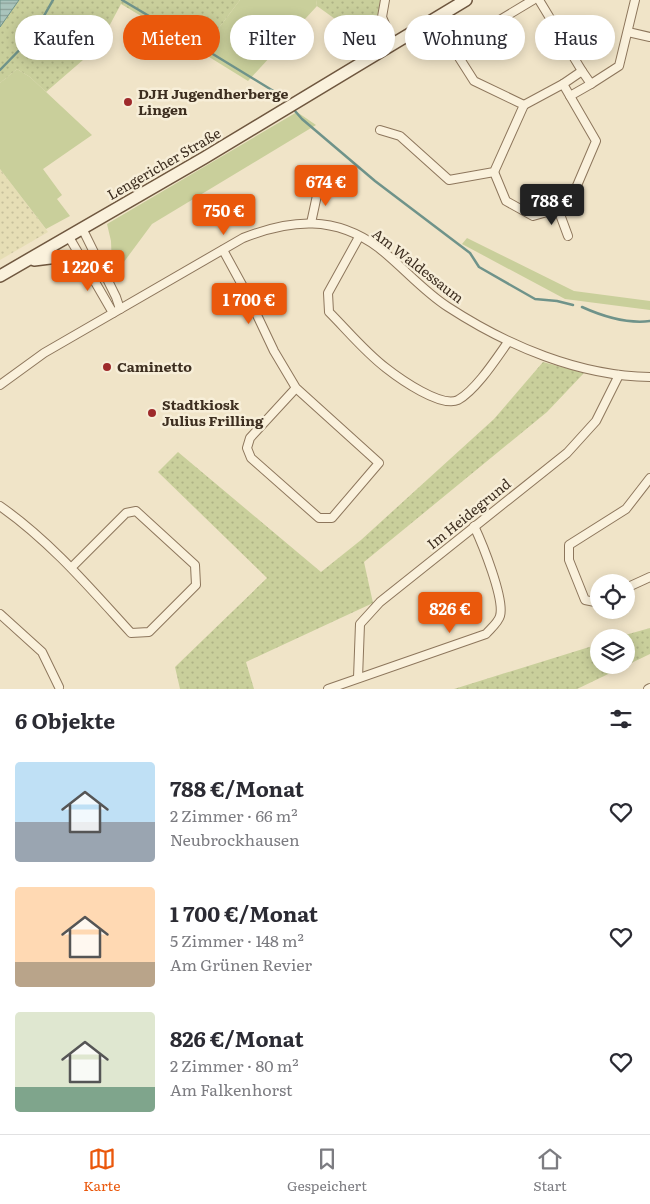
<!DOCTYPE html>
<html lang="de">
<head>
<meta charset="utf-8">
<style>
	body { margin:0; font-family:Literata,serif; background:#f7f7f7; color:#2b2b33; height:100vh; display:flex; flex-direction:column; font-size:19px; white-space:nowrap }
	* { box-sizing:border-box; margin:0 }
	p { font-size:16px; color:#7c7c81 }
	.icon { flex:none; width:28px; height:28px; fill:none; stroke:currentColor; stroke-width:2; stroke-linecap:round; stroke-linejoin:round }
	.map { position:relative; height:689px; overflow:hidden }
	.side { display:flex; flex-direction:column; background:#fff; flex:1 }
	.side>* { flex:none }
	.top-card { position:absolute; left:15px; top:15px; width:620px; height:45px; display:flex; gap:10px }
	.tools { position:absolute; left:590px; top:574px; display:grid; gap:10px }
	.tools a { display:grid; place-items:center; width:45px; height:45px; border-radius:50%; background:#fff; box-shadow:0 2px 12px #0003; font-size:25px }
	.price { position:absolute; translate:-50% -42px; padding:0 11px; border-radius:5px; background:#ea580c; color:#fff; font-size:16px; line-height:32px; filter:drop-shadow(0 1px 2px #0008) }
	.price::after { content:''; position:absolute; left:50%; top:30px; width:15px; height:11px; margin-left:-8px; background:inherit; clip-path:polygon(0 0,100% 0,50% 100%) }
	.price.selected { background:#222; color:#fff }
	ul { padding:0; list-style:none }
	li { display:flex; align-items:center; gap:15px; height:125px; padding:0 15px }
	li span { display:grid; place-items:center; flex:none; width:140px; height:100px; border-radius:5px; color:#555 }
	li>.icon { margin-inline-start:auto }
	span .icon { width:60px; height:60px; fill:#fffc; stroke-width:1 }
	li b { font-size:21px }
	h2 { display:flex; justify-content:space-between; align-items:center; height:60px; padding:0 15px; font-size:21px }
	.chip { padding:0 18px; border-radius:22px; background:#fff; box-shadow:0 2px 12px #0003; font-size:18px; line-height:45px }
	.chip.selected { background:#ea580c; color:#fff }
	.dock { display:flex; justify-content:space-around; align-items:center; height:70px; border-top:1px solid #e1e1e2; background:#fff; font-size:14px; color:#7c7c81 }
	.dock a { display:grid; justify-items:center; gap:2px }
	.dock .selected { color:#ea580c }
	.map>svg:first-child { display:block }
	.farmland { fill:url(#farmland-dots) }
	.green { fill:#c9cf9b }
	.park { fill:url(#park-dots) }
	.water { fill:url(#water-rules); stroke:#6f938a }
	.lines { fill:none; stroke-linecap:round; stroke-linejoin:round }
	.stream { stroke:#6f938a; stroke-width:2.5 }
	.street-casing { stroke:#8d765c; stroke-width:10 }
	.secondary-casing { stroke:#6f573f; stroke-width:14 }
	.street { stroke:#faf1dc; stroke-width:8 }
	.secondary { stroke:#faf1dc; stroke-width:11 }
	.poi-dot { fill:#9e2a2b; stroke:#f7eed8; stroke-width:2 }
	.labels { text-anchor:middle; stroke-width:5; stroke-linejoin:round; paint-order:stroke }
	.poi-label { font-size:14px; font-weight:bold; fill:#3d2e20; stroke:#f7eed8; text-anchor:start }
	.street-label { font-size:14px; fill:#3d2e20; stroke:#f7eed8 }
</style>
</head>
<body>
<div class="map">
<svg width="650" height="689" viewBox="0 0 650 689">
	<defs>
		<pattern id="farmland-dots" width="8" height="8" patternUnits="userSpaceOnUse" patternTransform="scale(1.25)"><rect width="8" height="8" fill="#e6deb5"/><path d="M2 2h.1M6 6h.1" fill="none" stroke="#c6bf9b" stroke-width="1.8" stroke-linecap="round"/></pattern>
		<pattern id="park-dots" width="8" height="8" patternUnits="userSpaceOnUse" patternTransform="scale(1.25)"><rect width="8" height="8" fill="#c9cf9b"/><path d="M2 2h.1M6 6h.1" fill="none" stroke="#aeb285" stroke-width="1.8" stroke-linecap="round"/></pattern>
		<pattern id="water-rules" width="6" height="5" patternUnits="userSpaceOnUse" patternTransform="scale(1.25)"><rect width="6" height="5" fill="#a9c4bc"/><path d="M0 2.5h6" fill="none" stroke="#8ba098"/></pattern>
	</defs>
	<rect width="100%" height="100%" fill="#f0e4c8"/>
	<polygon class="farmland" points="0,169 48,232 0,260"/>
	<g class="green">
		<polygon points="240,0 316,0 317,6 248,81 193,47 204,29 215,33"/>
		<polygon points="17,69 30,77 92,135 43,169 62,195 57,199 70,216 46,229 0,169 0,83"/>
		<polygon points="297,112 316,125 152,224 115,274 112,269 111,241 107,224"/>
		<polygon points="467,238 574,291 650,301 650,310 565,299 462,244"/>
	</g>
	<g class="park">
		<polygon points="0,0 240,0 215,33 204,30 193,47 121,4 98,47 46,92 30,77 17,69 0,83"/>
		<polygon points="316,0 380,0 378,23 380,36 367,42 317,6"/>
		<polygon points="543,362 584,373 547,412 364,562 373,603 246,662 254,689 180,689 175,667 267,578 158,472 178,452 321,572 361,540 494,419"/>
		<polygon points="650,628 650,654 577,689 454,689 599,644 599,665 626,665 626,638 618,637"/>
	</g>
	<polygon class="water" points="0,0 19,0 0,27"/>
	<g class="lines">
		<g class="stream">
			<polyline points="122,0 186,38"/>
			<polyline points="198,45 280,95 285,101"/>
			<polyline points="0,70 32,37 53,0"/>
			<polyline points="295,111 302,119 375,181 470,253 479,267 535,299 557,301 573,305"/>
			<path d="M582,307C602,316 627,324 650,321"/>
		</g>
		<g class="street-casing">
			<g id="street">
				<polyline points="385,0 382,17 393,43"/>
				<polyline points="539,0 582,71 563,84"/>
				<polyline points="628,32 650,37"/>
				<polyline points="582,71 591,84 619,66 635,0"/>
				<polyline points="570,96 591,84"/>
				<polyline points="380,130 400,136 449,180 494,172 524,105 474,81 453,48 533,0"/>
				<polyline points="494,172 506,201 533,216 558,209 570,202 596,141 563,84 524,105"/>
				<polyline points="558,209 568,236"/>
				<polyline points="311,223 319,186"/>
				<polyline points="82,228 116,297 120,309"/>
				<polyline points="69,237 113,313"/>
				<path d="M359,237L328,293L329,312C347,330 365,352 386,368C400,379 441,408 458,400C476,390 496,359 508,342"/>
				<polyline points="223,250 247,294 274,351 296,388 379,463 332,518 319,518 251,458 247,448 250,438 296,388"/>
				<path d="M0,385L44,353L243,238C291,219 335,215 379,248C403,267 423,291 448,307C508,346 579,376 650,377"/>
				<path d="M0,506C50,541 90,588 131,633L149,632L196,585L195,565L136,511L126,513L71,568"/>
				<polyline points="626,588 650,577"/>
				<polyline points="599,600 595,602 585,600 569,560 569,545 626,509 650,478"/>
				<polyline points="0,614 42,652 59,687"/>
				<polyline points="358,678 360,624 380,602 567,453 596,421 619,375"/>
				<path d="M328,689L486,634C490,629 498,623 500,616C505,599 482,543 474,526"/>
				<polyline points="648,689 650,688"/>
			</g>
		</g>
		<g class="secondary-casing">
			<g id="secondary">
				<polyline points="34,260 58,257 82,260"/>
				<polyline points="0,276 204,158 466,0"/>
			</g>
		</g>
		<use href="#street" class="street"/>
		<use href="#secondary" class="secondary"/>
	</g>
	<g class="poi-dot">
		<circle cx="128" cy="102" r="5"/>
		<circle cx="107" cy="367" r="5"/>
		<circle cx="152" cy="413" r="5"/>
	</g>
	<g class="labels">
		<g class="poi-label">
			<text x="138" y="99">DJH Jugendherberge<tspan x="138" dy="16">Lingen</tspan></text>
			<text x="117" y="372">Caminetto</text>
			<text x="162" y="410">Stadtkiosk<tspan x="162" dy="16">Julius Frilling</tspan></text>
		</g>
		<g class="street-label">
			<text transform="translate(164 164) rotate(-30)" y="5">Lengericher Straße</text>
			<text transform="translate(418 266) rotate(38)" y="5">Am Waldessaum</text>
			<text transform="translate(469 514) rotate(-39)" y="5">Im Heidegrund</text>
		</g>
	</g>
</svg>
<div class="tools">
<a><svg class="icon" aria-label="locate" viewBox="0 0 24 24"><circle cx="12" cy="12" r="6"/><path d="M12 2v4M12 18v4M2 12h4M18 12h4"/></svg></a>
<a><svg class="icon" aria-label="layers" viewBox="0 0 24 24"><path d="M12 4l9 5-9 5-9-5zM3 14l9 5 9-5"/></svg></a>
</div>
<b class="price" style="left:326px;top:207px">674 €</b>
<b class="price selected" style="left:552px;top:226px">788 €</b>
<b class="price" style="left:224px;top:236px">750 €</b>
<b class="price" style="left:88px;top:292px">1 220 €</b>
<b class="price" style="left:249px;top:325px">1 700 €</b>
<b class="price" style="left:450px;top:634px">826 €</b>
<div class="top-card">
<a class="chip">Kaufen</a>
<a class="chip selected">Mieten</a>
<a class="chip">Filter</a>
<a class="chip">Neu</a>
<a class="chip">Wohnung</a>
<a class="chip">Haus</a>
</div>
</div>
<section class="side">
<h2>6 Objekte<svg class="icon" aria-label="filters" viewBox="0 0 24 24"><path d="M4 7h16M4 17h16"/><circle cx="9" cy="7" r="2"/><circle cx="15" cy="17" r="2"/></svg></h2>
<ul>
<li><span style="background:linear-gradient(#bfe0f5 60%,#9aa5b1 0)"><svg class="icon" aria-label="home" viewBox="0 0 24 24"><path d="M3 11l9-7 9 7M6 9v11h12V9"/></svg></span><div><b>788 €/Monat</b><p>2 Zimmer · 66 m²</p><p>Neubrockhausen</p></div><svg class="icon" aria-label="heart" viewBox="0 0 24 24"><path d="M12 20l-8-8c-3-5 5-10 8-4 3-6 11-1 8 4z"/></svg></li>
<li><span style="background:linear-gradient(#ffd9b3 75%,#b9a48a 0)"><svg class="icon" aria-label="home" viewBox="0 0 24 24"><path d="M3 11l9-7 9 7M6 9v11h12V9"/></svg></span><div><b>1 700 €/Monat</b><p>5 Zimmer · 148 m²</p><p>Am Grünen Revier</p></div><svg class="icon" aria-label="heart" viewBox="0 0 24 24"><path d="M12 20l-8-8c-3-5 5-10 8-4 3-6 11-1 8 4z"/></svg></li>
<li><span style="background:linear-gradient(#dfe7d0 75%,#7fa58c 0)"><svg class="icon" aria-label="home" viewBox="0 0 24 24"><path d="M3 11l9-7 9 7M6 9v11h12V9"/></svg></span><div><b>826 €/Monat</b><p>2 Zimmer · 80 m²</p><p>Am Falkenhorst</p></div><svg class="icon" aria-label="heart" viewBox="0 0 24 24"><path d="M12 20l-8-8c-3-5 5-10 8-4 3-6 11-1 8 4z"/></svg></li>
</ul>
</section>
<nav class="dock">
<a class="selected"><svg class="icon" aria-label="map" viewBox="0 0 24 24"><path d="M3 6l6-2 6 2 6-2v14l-6 2-6-2-6 2zM9 4v14M15 6v14"/></svg>Karte</a>
<a><svg class="icon" aria-label="saved" viewBox="0 0 24 24"><path d="M7 4h10v16l-5-4-5 4z"/></svg>Gespeichert</a>
<a><svg class="icon" aria-label="home" viewBox="0 0 24 24"><path d="M3 11l9-7 9 7M6 9v11h12V9"/></svg>Start</a>
</nav>
</body>
</html>
